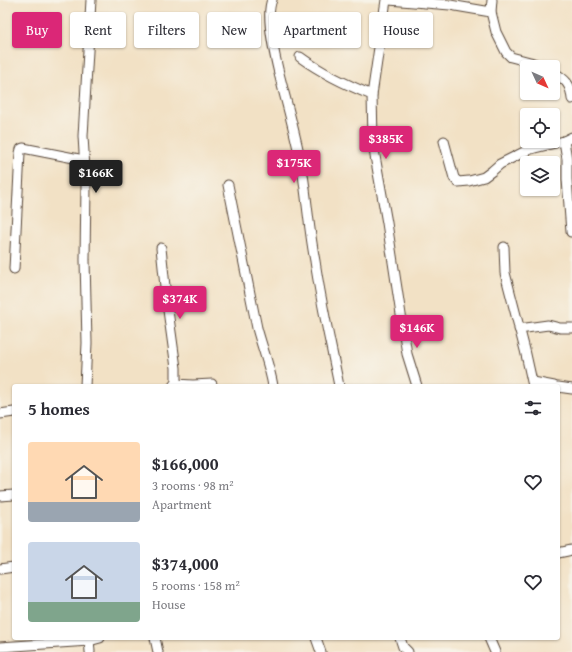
<!DOCTYPE html>
<html lang="en">
<head>
<meta charset="utf-8">
<style>
	body { margin:0; font-family:"Gentium Book Plus",serif; background:#f2f2f3; color:#2b2b33; height:100vh; display:flex; flex-direction:column; font-size:15px; white-space:nowrap }
	* { box-sizing:border-box; margin:0 }
	p { font-size:13px; color:#7c7c81 }
	.icon { flex:none; width:22px; height:22px; fill:none; stroke:currentColor; stroke-width:2; stroke-linecap:round; stroke-linejoin:round }
	.map { position:relative; flex:1; overflow:hidden }
	.drawer { position:absolute; left:12px; top:384px; width:548px; height:256px; display:flex; flex-direction:column; background:#fff; border-radius:4px; box-shadow:0 1px 3px #0004 }
	.drawer>* { flex:none }
	.top-card { position:absolute; left:12px; top:12px; width:548px; height:36px; display:flex; gap:8px }
	.needle { width:26px; rotate:134deg }
	.fabs { position:absolute; left:520px; top:60px; display:grid; gap:8px }
	.fabs a { display:grid; place-items:center; width:40px; height:40px; border-radius:4px; background:#fff; box-shadow:0 1px 3px #0004; font-size:20px }
	.price { position:absolute; translate:-50% -34px; padding:0 9px; border-radius:4px; background:#db2777; color:#fff; font-size:13px; line-height:26px; filter:drop-shadow(0 1px 2px #0008) }
	.price::after { content:''; position:absolute; left:50%; top:24px; width:12px; height:9px; margin-left:-6px; background:inherit; clip-path:polygon(0 0,100% 0,50% 100%) }
	.price.on { background:#222; color:#fff }
	ul { padding:0; list-style:none }
	li { display:flex; align-items:center; gap:12px; height:100px; padding:0 16px }
	li span { display:grid; place-items:center; flex:none; width:112px; height:80px; border-radius:4px; color:#555 }
	li>.icon { margin-inline-start:auto }
	span .icon { width:48px; height:48px; fill:#fffc; stroke-width:1 }
	li b { font-size:17px }
	h2 { display:flex; justify-content:space-between; align-items:center; height:48px; padding:0 16px; font-size:17px }
	.pill { padding:0 14px; border-radius:4px; background:#fff; box-shadow:0 1px 3px #0004; font-size:14px; line-height:36px }
	.pill.on { background:#db2777; color:#fff }
	.map>svg:first-child { display:block }
	.lines { fill:none; stroke-linecap:round; stroke-linejoin:round }
	.minor-casing { stroke:#564537; stroke-width:11 }
	.minor { stroke:#fff; stroke-width:9 }
</style>
</head>
<body>
<div class="map">
<svg width="572" height="652" viewBox="0 0 572 652">
	<rect width="100%" height="100%" fill="#f7f3e8"/>
	<filter id="ink" filterUnits="userSpaceOnUse"><feTurbulence type="fractalNoise" baseFrequency=".025" numOctaves="2"/><feDisplacementMap in="SourceGraphic" scale="8" xChannelSelector="R" yChannelSelector="G"/><feConvolveMatrix kernelMatrix="1 2 1 2 8 2 1 2 1" color-interpolation-filters="sRGB"/></filter>
	<filter id="wash" filterUnits="userSpaceOnUse"><feTurbulence type="fractalNoise" baseFrequency=".012" numOctaves="4" result="noise"/><feDisplacementMap in="SourceGraphic" scale="16" xChannelSelector="R" yChannelSelector="G"/><feGaussianBlur stdDeviation="0.9" result="paint"/><feColorMatrix in="noise" values="0 0 0 0 0 0 0 0 0 0 0 0 0 0 0 0 0 1.4 0 .05"/><feComposite in="paint" operator="in"/></filter>
	<g filter="url(#wash)">
		<rect width="100%" height="100%" fill="#f2e1c5"/>
	</g>
	<g filter="url(#ink)">
		<g class="lines">
			<g class="minor-casing">
				<g id="minor">
					<path d="M272,0C264,17 278,70 283,89C290,115 297,142 302,168C307,199 309,230 315,261C321,303 331,345 339,386"/>
					<polyline points="389,0 450,5 491,12"/>
					<polyline points="492,0 491,12 496,32 506,52 511,57 530,62 544,67"/>
					<path d="M300,57C322,73 347,85 372,95L373,139L375,156L387,223L407,354L417,386"/>
					<path d="M553,72C565,79 571,84 572,99"/>
					<polyline points="372,95 386,0"/>
					<polyline points="444,141 454,178 458,182 469,181 484,177 492,171 500,164 528,150 535,148 564,141 572,137"/>
					<polyline points="564,141 567,159 567,179 571,232"/>
					<path d="M228,185L257,328C262,347 270,367 273,386"/>
					<polyline points="504,247 505,273 525,350 533,386"/>
					<polyline points="161,248 166,296 176,368 176,382 173,386"/>
					<polyline points="14,269 20,153 21,149 23,148 84,160"/>
					<polyline points="519,329 548,325 560,328 572,328"/>
					<polyline points="533,382 554,386"/>
					<polyline points="175,384 193,385 212,384"/>
					<polyline points="85,386 87,343 85,260 86,185 83,136 91,0"/>
					<polyline points="558,387 572,389"/>
					<polyline points="0,414 14,412"/>
					<polyline points="0,496 14,495"/>
					<polyline points="558,553 572,550"/>
					<polyline points="0,569 14,567"/>
					<polyline points="89,638 90,652"/>
					<polyline points="155,638 158,652"/>
					<polyline points="316,638 321,652"/>
					<polyline points="400,638 403,647 408,652"/>
					<polyline points="489,638 495,652"/>
					<polyline points="0,647 89,641 100,638"/>
				</g>
			</g>
			<use href="#minor" class="minor"/>
		</g>
	</g>
</svg>
<div class="fabs">
<a><svg class="needle" viewBox="-14 -14 28 28"><path d="M0-13l5 13h-10z" fill="#e53935"/><path d="M0 13l5-13h-10z" fill="#7c7c81"/></svg></a>
<a><svg class="icon" aria-label="locate" viewBox="0 0 24 24"><circle cx="12" cy="12" r="6"/><path d="M12 2v4M12 18v4M2 12h4M18 12h4"/></svg></a>
<a><svg class="icon" aria-label="layers" viewBox="0 0 24 24"><path d="M12 4l9 5-9 5-9-5zM3 14l9 5 9-5"/></svg></a>
</div>
<b class="price" style="left:386px;top:160px">$385K</b>
<b class="price" style="left:294px;top:184px">$175K</b>
<b class="price on" style="left:96px;top:194px">$166K</b>
<b class="price" style="left:180px;top:320px">$374K</b>
<b class="price" style="left:417px;top:349px">$146K</b>
<div class="top-card">
<a class="pill on">Buy</a>
<a class="pill">Rent</a>
<a class="pill">Filters</a>
<a class="pill">New</a>
<a class="pill">Apartment</a>
<a class="pill">House</a>
</div>
<section class="drawer">
<h2>5 homes<svg class="icon" aria-label="filters" viewBox="0 0 24 24"><path d="M4 7h16M4 17h16"/><circle cx="9" cy="7" r="2"/><circle cx="15" cy="17" r="2"/></svg></h2>
<ul>
<li><span style="background:linear-gradient(#ffd9b3 75%,#9aa5b1 0)"><svg class="icon" aria-label="home" viewBox="0 0 24 24"><path d="M3 11l9-7 9 7M6 9v11h12V9"/></svg></span><div><b>$166,000</b><p>3 rooms · 98 m²</p><p>Apartment</p></div><svg class="icon" aria-label="heart" viewBox="0 0 24 24"><path d="M12 20l-8-8c-3-5 5-10 8-4 3-6 11-1 8 4z"/></svg></li>
<li><span style="background:linear-gradient(#c9d6e8 75%,#7fa58c 0)"><svg class="icon" aria-label="home" viewBox="0 0 24 24"><path d="M3 11l9-7 9 7M6 9v11h12V9"/></svg></span><div><b>$374,000</b><p>5 rooms · 158 m²</p><p>House</p></div><svg class="icon" aria-label="heart" viewBox="0 0 24 24"><path d="M12 20l-8-8c-3-5 5-10 8-4 3-6 11-1 8 4z"/></svg></li>
</ul>
</section>
</div>
</body>
</html>
